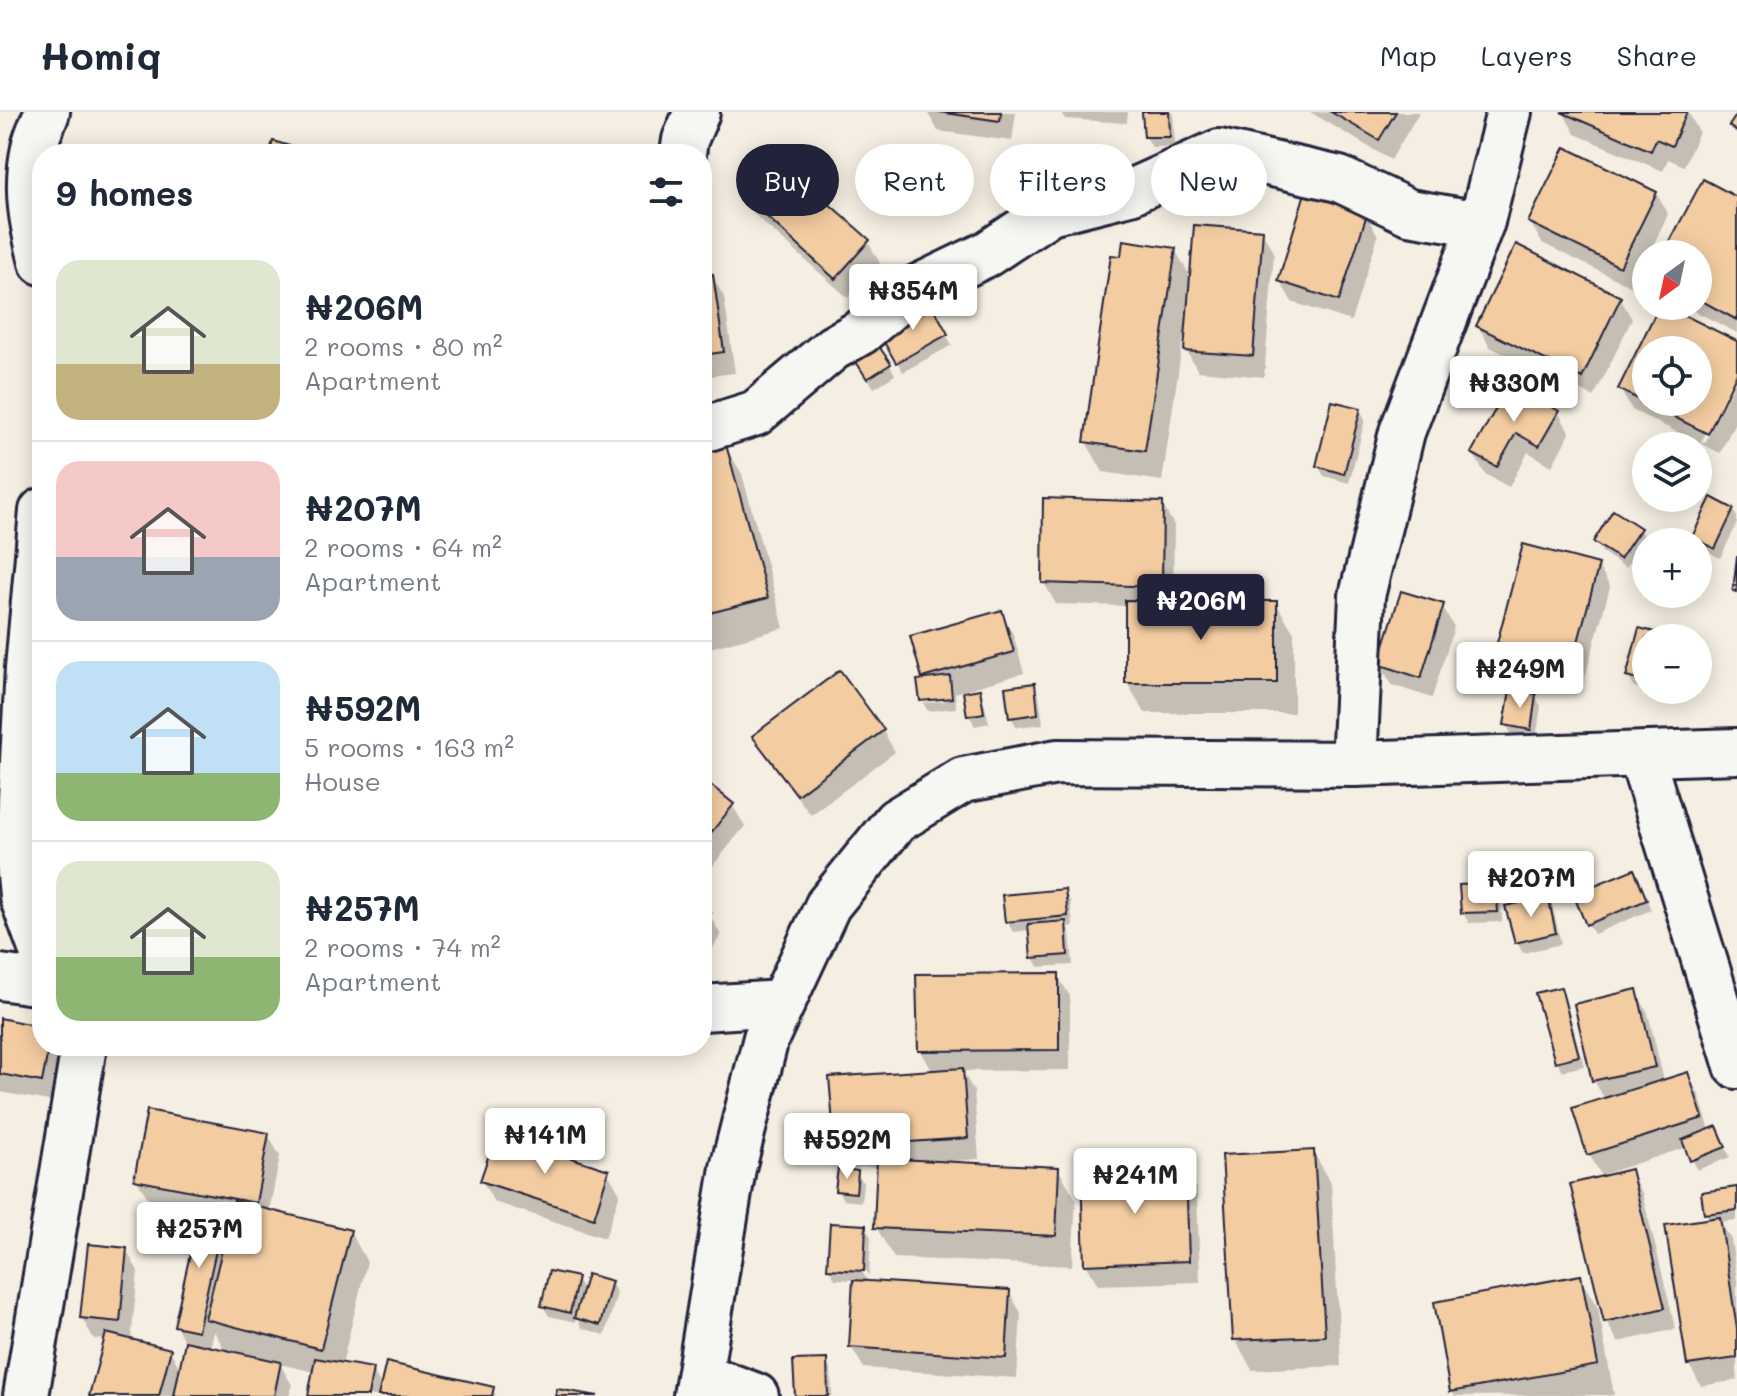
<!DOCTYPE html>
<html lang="en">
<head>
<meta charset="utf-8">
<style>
	body { margin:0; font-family:Mali,sans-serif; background:#f6f6f7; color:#1f2937; height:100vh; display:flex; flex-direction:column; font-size:30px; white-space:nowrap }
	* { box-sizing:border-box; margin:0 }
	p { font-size:26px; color:#747a83 }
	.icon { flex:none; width:44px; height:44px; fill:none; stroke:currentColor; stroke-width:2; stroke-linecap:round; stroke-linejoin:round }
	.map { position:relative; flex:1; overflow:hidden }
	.side { position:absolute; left:32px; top:32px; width:680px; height:912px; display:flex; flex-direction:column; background:#fff; border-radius:32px; box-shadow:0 4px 20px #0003 }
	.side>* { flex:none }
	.banner { position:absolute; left:736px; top:32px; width:760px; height:72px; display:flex; gap:16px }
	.needle { width:52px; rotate:213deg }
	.tools { position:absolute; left:1632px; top:128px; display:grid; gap:16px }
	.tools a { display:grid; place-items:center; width:80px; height:80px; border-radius:50%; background:#fff; box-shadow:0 4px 20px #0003; font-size:40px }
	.price { position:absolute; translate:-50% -68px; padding:0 18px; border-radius:8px; background:#fff; color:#222; font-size:26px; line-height:52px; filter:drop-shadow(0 2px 4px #0008) }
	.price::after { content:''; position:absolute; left:50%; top:48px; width:24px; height:18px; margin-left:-12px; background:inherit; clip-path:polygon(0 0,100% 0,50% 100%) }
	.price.selected { background:#22223b; color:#fff }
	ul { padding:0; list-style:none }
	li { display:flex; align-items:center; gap:24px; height:200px; padding:0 24px }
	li+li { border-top:2px solid #e0e1e3 }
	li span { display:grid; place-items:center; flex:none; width:224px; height:160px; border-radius:24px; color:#555 }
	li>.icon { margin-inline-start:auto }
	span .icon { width:96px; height:96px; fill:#fffc; stroke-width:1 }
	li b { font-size:34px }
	h2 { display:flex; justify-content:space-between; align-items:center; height:96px; padding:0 24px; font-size:34px }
	.tag { padding:0 28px; border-radius:36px; background:#fff; box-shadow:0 4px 20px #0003; font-size:28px; line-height:72px }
	.tag.selected { background:#22223b; color:#fff }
	header { display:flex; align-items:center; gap:48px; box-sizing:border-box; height:112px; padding:0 40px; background:#fff; border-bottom:2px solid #e0e1e3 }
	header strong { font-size:38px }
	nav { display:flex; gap:44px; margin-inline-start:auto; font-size:28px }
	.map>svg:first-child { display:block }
	.shadow { fill:#0003; fill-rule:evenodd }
	.building { fill:#f3cca2; stroke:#22223b; stroke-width:2; fill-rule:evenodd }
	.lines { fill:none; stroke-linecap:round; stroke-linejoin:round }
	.minor-casing { stroke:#22223b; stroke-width:50 }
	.minor { stroke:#f6f6f2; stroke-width:44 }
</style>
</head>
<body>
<header>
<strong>Homiq</strong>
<nav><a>Map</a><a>Layers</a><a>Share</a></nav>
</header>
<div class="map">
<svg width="1737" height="1284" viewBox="0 0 1737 1284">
	<rect width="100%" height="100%" fill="#f5eee2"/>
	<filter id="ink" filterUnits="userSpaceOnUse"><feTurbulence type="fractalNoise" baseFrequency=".0125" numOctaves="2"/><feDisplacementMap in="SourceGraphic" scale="16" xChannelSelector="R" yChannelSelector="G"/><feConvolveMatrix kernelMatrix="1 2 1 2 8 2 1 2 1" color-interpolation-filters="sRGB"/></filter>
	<g filter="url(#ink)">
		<g class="shadow">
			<polygon points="927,0 1016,0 1012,29 938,19"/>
			<polygon points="1061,0 1128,0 1127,11 1065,7"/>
			<polygon points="1144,0 1173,0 1175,34 1152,35 1146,25"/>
			<polygon points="1310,0 1419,0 1391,48"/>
			<polygon points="1563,0 1688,0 1699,20 1684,54 1668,47 1663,59 1575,22"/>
			<polygon points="1656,81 1668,102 1649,142 1646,142 1646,147 1632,175 1542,131 1530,110"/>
			<polygon points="743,82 868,130 880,151 848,186 755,103"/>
			<polygon points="1737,87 1737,221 1685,194 1698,194 1698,142 1665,142"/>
			<polygon points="1366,103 1378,124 1351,209 1292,190 1280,169"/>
			<polygon points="1262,120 1274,141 1264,265 1198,259 1186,238 1187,227 1183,227 1162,369 1103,360 1086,330 1175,138 1192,167"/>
			<polygon points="712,164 724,185 735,261 702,265 702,166"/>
			<polygon points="1620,186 1632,207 1594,285 1490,235 1478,214"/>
			<polygon points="929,192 952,233 903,260 880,219"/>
			<path d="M1662,194L1737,231V257L1701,330L1705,331L1737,266V306L1720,341L1632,298L1620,277ZM1646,238H1698V290H1646Z"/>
			<polygon points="854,242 890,253 895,263 874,276"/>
			<polygon points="1360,297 1365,308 1349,371 1324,364 1318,354"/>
			<polygon points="1558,300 1570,321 1552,354 1528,340 1509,375 1485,362 1473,341"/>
			<polygon points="724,332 742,362 784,516 702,538 702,338"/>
			<polygon points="1162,392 1174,413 1173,491 1276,491 1294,521 1294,601 1145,601 1127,571 1127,494 1056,492 1044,471"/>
			<polygon points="1733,398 1737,405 1737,412 1720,446 1700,435 1694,425"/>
			<polygon points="1639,417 1645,427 1626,456 1602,440 1596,430"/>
			<polygon points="1598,454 1610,475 1582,576 1510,555 1498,534"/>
			<polygon points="1442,494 1454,515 1432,586 1392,573 1380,552"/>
			<polygon points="1001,501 1013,522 1024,561 955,581 956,596 928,599 923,591 945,589 945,585 923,587 923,591 922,589 926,569 924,565"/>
			<polygon points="1640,519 1665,526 1646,526 1646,578 1634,575 1629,565"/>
			<polygon points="839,561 883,619 895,640 811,703 767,645 755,624"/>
			<polygon points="1033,573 1039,583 1043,612 1017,615 1011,605"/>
			<polygon points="979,580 984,590 989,611 975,614 969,603"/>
			<polygon points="1535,584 1541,594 1536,627 1512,623 1506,613"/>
			<polygon points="702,669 732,693 745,714 702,767"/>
			<polygon points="1639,770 1651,798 1594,822 1588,812"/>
			<polygon points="1495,773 1501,784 1502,810 1469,811 1463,801"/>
			<polygon points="1064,779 1070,789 1073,814 1067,815 1070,821 1073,853 1038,855 1033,845 1030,818 1013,820 1007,809"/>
			<polygon points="1547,786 1553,796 1561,832 1523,841 1517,831 1508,796"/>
			<polygon points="702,798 709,802 721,823 702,853"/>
			<polygon points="1057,863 1070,884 1070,958 962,959 974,979 979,1047 952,1049 952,1052 1058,1057 1076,1087 1072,1154 894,1146 876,1115 879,1054 849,1056 837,1035 933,960 920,938"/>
			<polygon points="1560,877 1565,887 1584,954 1562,959 1557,949"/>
			<polygon points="1636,880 1648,901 1664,969 1687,962 1699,983 1710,1019 1722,1027 1730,1045 1697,1058 1687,1035 1601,1063 1589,1042 1605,988 1594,968"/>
			<polygon points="0,908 42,917 42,934 60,934 64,940 54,990 0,980"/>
			<path d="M268,1023L280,1044L269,1100L350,1119L367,1150L342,1252L372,1257L382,1276L492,1277L496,1284H310L314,1260L280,1252L292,1273L289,1284H91L106,1228L94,1227L82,1206L126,1138L138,1159L131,1229L170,1239L181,1258L186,1232L176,1214L202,1098L149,1088L136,1067ZM222,1102L232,1104L230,1115ZM214,1219L226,1240L210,1237Z"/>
			<polygon points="1313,1040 1331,1070 1341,1254 1252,1258 1235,1227"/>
			<polygon points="1184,1057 1197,1078 1200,1170 1098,1173 1086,1152"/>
			<polygon points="607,1060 620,1081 605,1126 494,1090 482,1069"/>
			<polygon points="1630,1060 1642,1081 1676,1217 1618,1230 1606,1209"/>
			<polygon points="857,1061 863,1071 861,1090 843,1088 838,1078"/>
			<polygon points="1737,1077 1737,1108 1721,1110 1731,1128 1737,1168 1737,1268 1701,1274 1689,1253 1710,1108 1706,1101"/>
			<polygon points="865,1115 871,1125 869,1164 861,1149 857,1151 869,1171 1009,1180 1021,1201 1017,1266 864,1256 851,1235 855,1168 835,1167 829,1157"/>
			<polygon points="1580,1166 1598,1196 1614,1283 1455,1284 1452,1279"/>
			<polygon points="577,1167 584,1180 611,1171 617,1181 605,1223 582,1216 576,1205 575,1210 549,1204 543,1194"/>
			<polygon points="825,1249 831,1259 832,1284 797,1284"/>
		</g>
		<g class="building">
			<polygon points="939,0 1001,0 1000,9"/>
			<polygon points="1142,0 1169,0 1170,25 1144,25"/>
			<polygon points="1331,0 1396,0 1379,28"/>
			<polygon points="1561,0 1687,0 1672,34 1656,27 1651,39"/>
			<polygon points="1737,2 1737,20 1729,14"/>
			<polygon points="273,29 316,42 269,42"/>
			<polygon points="1565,35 1657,80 1620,155 1528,110"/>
			<polygon points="775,44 870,128 835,167 741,81"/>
			<polygon points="1703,67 1737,85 1737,208 1698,187 1698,142 1663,142"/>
			<polygon points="1305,81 1367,102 1339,189 1278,169"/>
			<polygon points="1194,113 1263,118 1253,244 1184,239"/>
			<polygon points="1123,128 1176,136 1145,339 1084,330 1111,143 1121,144"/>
			<polygon points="1516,132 1621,185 1582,266 1476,214"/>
			<polygon points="713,162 724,240 702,243 702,164"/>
			<polygon points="930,189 948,222 896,251 877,218"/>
			<path d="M1659,194H1666L1737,229V261L1708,322L1618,277ZM1646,238H1698V290H1646Z"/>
			<polygon points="874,227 891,252 867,267 851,242"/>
			<polygon points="1510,271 1559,299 1539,334 1516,321 1497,355 1471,341"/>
			<polygon points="1332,289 1361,296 1344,362 1316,354"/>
			<polygon points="725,329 768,486 702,503 702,336"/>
			<polygon points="1711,385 1734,397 1715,437 1692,425"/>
			<polygon points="1043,386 1163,390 1162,475 1042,471"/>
			<polygon points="1613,398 1641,416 1620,447 1593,430"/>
			<polygon points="1523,432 1599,452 1571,556 1496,535"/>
			<polygon points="1737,444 1737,480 1733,479"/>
			<polygon points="1401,479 1444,492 1421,566 1378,552"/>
			<polygon points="1125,488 1277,489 1277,571 1125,571"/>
			<polygon points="1002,498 1014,540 922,566 910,524"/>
			<polygon points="1639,516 1666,523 1665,526 1646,526 1646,570 1626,565"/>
			<polygon points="840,558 884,618 797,683 752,624"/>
			<polygon points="950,564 952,586 920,589 917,568"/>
			<polygon points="1035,571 1038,602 1009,606 1005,575"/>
			<polygon points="980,577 984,601 967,604 963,580"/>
			<polygon points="1510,578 1536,582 1531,618 1504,613"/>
			<polygon points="702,666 734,692 702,732"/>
			<polygon points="1634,757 1647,788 1586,813 1573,782"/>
			<polygon points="1496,771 1498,800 1461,801 1459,773"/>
			<polygon points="1065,777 1068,804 1005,810 1002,783"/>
			<polygon points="1548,784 1556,821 1515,831 1505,794"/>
			<polygon points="702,796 710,801 702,814"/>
			<polygon points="1066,809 1068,843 1031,846 1028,812"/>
			<polygon points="1059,861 1059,938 918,939 916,862"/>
			<polygon points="1561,875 1579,944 1555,950 1535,881"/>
			<polygon points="1637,877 1655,955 1592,969 1574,892"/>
			<polygon points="0,906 42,915 42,934 49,934 42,970 0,962"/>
			<polygon points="963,956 968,1026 835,1035 829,965"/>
			<polygon points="1688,960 1703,1006 1587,1043 1572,996"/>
			<polygon points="147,998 269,1021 256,1091 134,1068"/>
			<polygon points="1717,1014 1726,1035 1690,1049 1682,1028"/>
			<polygon points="496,1022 609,1058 594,1106 480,1069"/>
			<polygon points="1314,1038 1325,1224 1233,1228 1222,1043"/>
			<polygon points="877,1046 1059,1055 1056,1124 874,1116"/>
			<polygon points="1186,1055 1189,1149 1084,1153 1081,1058"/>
			<polygon points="838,1056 858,1059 856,1081 835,1079"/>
			<polygon points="1631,1057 1665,1196 1604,1210 1570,1072"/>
			<polygon points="1737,1075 1737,1098 1704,1102 1701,1080"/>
			<polygon points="234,1089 351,1118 321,1237 205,1207"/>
			<polygon points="200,1097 224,1102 198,1219 174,1214"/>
			<polygon points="1720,1105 1737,1217 1737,1246 1687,1253 1665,1113"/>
			<polygon points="830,1111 866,1113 864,1159 827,1157"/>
			<polygon points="88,1132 127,1136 120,1210 80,1206"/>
			<polygon points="549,1159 578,1165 570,1201 541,1194"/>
			<polygon points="587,1162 612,1169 600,1213 574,1206"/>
			<polygon points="1581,1163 1598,1253 1450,1280 1434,1190"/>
			<polygon points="853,1168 1010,1178 1006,1246 849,1235"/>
			<polygon points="106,1221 171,1237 159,1284 89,1284"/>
			<polygon points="185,1229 281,1250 274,1284 174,1284"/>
			<polygon points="315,1246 373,1256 368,1284 308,1284"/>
			<polygon points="827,1247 828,1284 795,1284 793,1248"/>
			<polygon points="386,1250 494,1275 492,1284 378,1284"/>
			<polygon points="557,1277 598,1284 556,1284"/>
		</g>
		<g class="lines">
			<g class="minor-casing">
				<g id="minor">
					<polyline points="683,42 685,28 697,0"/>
					<path d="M42,150C32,111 25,77 34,36C36,24 43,12 47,0"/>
					<polyline points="702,318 756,301 833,236 861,220 908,180 987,142 1050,100 1130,80 1219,40 1339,67 1409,100 1462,109 1482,109"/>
					<polyline points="42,399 28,556 18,741 22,784 42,839"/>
					<polyline points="1641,643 1737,954"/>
					<polyline points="1354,652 1362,484 1402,320 1482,109 1509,0"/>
					<polyline points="0,865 42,871"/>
					<polyline points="702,896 782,891"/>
					<polyline points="700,1263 756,1284"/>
					<polyline points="26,1284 84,934"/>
					<polyline points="696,1284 733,1056 766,926 828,793 896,709 963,668 1057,650 1354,652 1737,639"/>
				</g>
			</g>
			<use href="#minor" class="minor"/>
		</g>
	</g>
</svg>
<div class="tools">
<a><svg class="needle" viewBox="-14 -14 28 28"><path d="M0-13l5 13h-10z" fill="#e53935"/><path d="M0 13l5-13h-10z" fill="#747a83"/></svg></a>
<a><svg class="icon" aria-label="locate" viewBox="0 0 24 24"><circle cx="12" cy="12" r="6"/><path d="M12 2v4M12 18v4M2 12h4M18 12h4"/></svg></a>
<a><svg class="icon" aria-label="layers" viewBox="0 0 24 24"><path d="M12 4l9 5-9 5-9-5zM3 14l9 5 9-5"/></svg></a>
<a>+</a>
<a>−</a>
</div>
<b class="price" style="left:913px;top:220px">₦354M</b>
<b class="price" style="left:1514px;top:312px">₦330M</b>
<b class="price selected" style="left:1201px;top:530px">₦206M</b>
<b class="price" style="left:1520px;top:598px">₦249M</b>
<b class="price" style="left:1531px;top:807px">₦207M</b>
<b class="price" style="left:545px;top:1064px">₦141M</b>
<b class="price" style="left:847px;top:1069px">₦592M</b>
<b class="price" style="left:1135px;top:1104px">₦241M</b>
<b class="price" style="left:199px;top:1158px">₦257M</b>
<div class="banner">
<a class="tag selected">Buy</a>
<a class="tag">Rent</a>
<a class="tag">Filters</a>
<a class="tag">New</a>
</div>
<section class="side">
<h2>9 homes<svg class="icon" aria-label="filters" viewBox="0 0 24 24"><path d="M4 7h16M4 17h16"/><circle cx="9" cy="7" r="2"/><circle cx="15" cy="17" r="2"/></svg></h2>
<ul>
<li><span style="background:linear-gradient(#dfe7d0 65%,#c2b280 0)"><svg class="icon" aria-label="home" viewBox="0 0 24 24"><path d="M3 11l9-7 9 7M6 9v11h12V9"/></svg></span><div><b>₦206M</b><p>2 rooms · 80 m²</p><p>Apartment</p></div></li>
<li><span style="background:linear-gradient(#f6c9c9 60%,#9aa5b1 0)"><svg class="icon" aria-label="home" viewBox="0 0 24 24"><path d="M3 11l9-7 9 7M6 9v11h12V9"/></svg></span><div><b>₦207M</b><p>2 rooms · 64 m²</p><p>Apartment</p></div></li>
<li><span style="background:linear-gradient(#bfe0f5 70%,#8fb573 0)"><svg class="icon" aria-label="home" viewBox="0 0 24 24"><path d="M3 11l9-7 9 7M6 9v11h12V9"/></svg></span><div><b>₦592M</b><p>5 rooms · 163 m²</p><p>House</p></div></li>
<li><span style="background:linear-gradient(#dfe7d0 60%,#8fb573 0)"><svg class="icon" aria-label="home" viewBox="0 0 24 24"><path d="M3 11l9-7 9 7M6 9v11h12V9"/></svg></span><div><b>₦257M</b><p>2 rooms · 74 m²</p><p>Apartment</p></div></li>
</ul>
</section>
</div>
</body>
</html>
